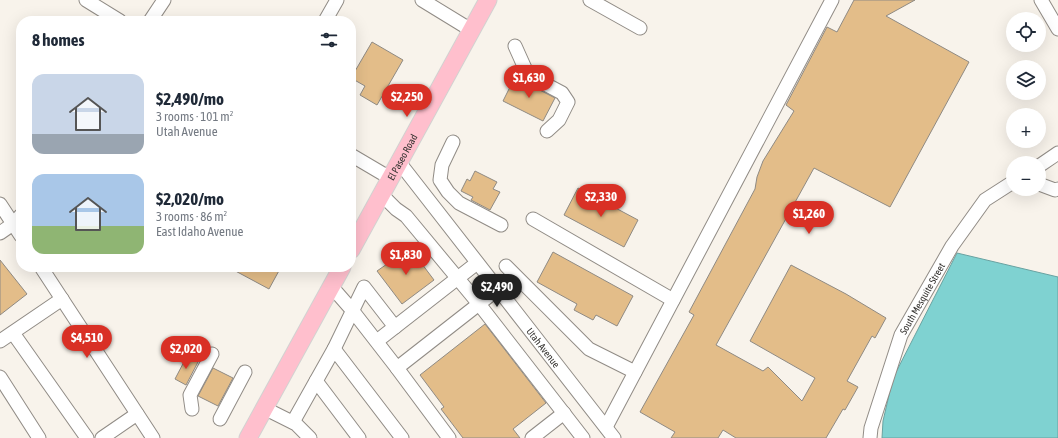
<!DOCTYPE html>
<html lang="en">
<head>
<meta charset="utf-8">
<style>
	body { margin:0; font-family:"Asap Condensed",sans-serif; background:#f6f6f7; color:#1f2937; height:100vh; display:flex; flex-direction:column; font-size:15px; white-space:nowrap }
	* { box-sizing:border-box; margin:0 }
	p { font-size:13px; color:#747a83 }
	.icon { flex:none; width:22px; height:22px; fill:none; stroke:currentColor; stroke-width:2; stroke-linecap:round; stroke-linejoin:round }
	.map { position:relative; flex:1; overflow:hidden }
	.sheet { position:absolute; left:16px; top:16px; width:340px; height:256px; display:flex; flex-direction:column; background:#fff; border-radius:16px; box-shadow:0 4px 16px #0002 }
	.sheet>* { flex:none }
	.buttons { position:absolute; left:1006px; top:12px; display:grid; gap:8px }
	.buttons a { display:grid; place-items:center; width:40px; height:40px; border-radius:50%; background:#fff; box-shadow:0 4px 16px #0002; font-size:20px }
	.price { position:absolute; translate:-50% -34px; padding:0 9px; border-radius:14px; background:#d93025; color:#fff; font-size:13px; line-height:26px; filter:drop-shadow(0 1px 2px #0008) }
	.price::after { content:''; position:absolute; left:50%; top:24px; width:12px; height:9px; margin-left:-6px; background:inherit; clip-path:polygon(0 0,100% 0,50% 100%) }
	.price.selected { background:#222; color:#fff }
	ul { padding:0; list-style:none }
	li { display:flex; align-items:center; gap:12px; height:100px; padding:0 16px }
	li span { display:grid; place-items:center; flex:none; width:112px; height:80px; border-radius:12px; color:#555 }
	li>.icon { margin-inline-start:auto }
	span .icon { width:48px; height:48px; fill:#fffc; stroke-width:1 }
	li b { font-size:17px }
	h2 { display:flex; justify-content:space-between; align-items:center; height:48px; padding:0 16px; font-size:17px }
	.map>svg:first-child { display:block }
	.water { fill:#7fd2d1; stroke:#69a2a1 }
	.building { fill:#e3bd89; stroke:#8f8a83 }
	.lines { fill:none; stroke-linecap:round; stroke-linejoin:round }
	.minor-casing { stroke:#918c86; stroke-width:15 }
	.major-casing { stroke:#d3d2d1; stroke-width:19 }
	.minor { stroke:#fff; stroke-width:13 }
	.major { stroke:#ffbfcd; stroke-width:17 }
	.labels { text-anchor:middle; stroke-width:3; stroke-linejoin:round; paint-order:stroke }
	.street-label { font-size:10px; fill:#353330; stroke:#f8f3eb }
</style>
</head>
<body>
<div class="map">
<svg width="1058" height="438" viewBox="0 0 1058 438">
	<rect width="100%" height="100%" fill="#f8f3eb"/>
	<polygon class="water" points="957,253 1058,277 1058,438 882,438 883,421 893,378"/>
	<g class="building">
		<polygon points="854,0 915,0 886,16 969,62 890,207 814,168 716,345 763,371 768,367 802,401 815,378 750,341 791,265 846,294 886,318 875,338 872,336 847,381 858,387 845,410 843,409 826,438 736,438 723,430 718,438 671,438 675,432 640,412 694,315 689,312 755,189 757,177 763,161 794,111 786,105 827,27 837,32"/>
		<polygon points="372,42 403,60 377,105 360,95 365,86 351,78"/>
		<polygon points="516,75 520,77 524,82 555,98 543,121 503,101"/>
		<polygon points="475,171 497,182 493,189 500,192 490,210 471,200 473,197 461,191 467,179 470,181"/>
		<polygon points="578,188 638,220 624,247 564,215"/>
		<polygon points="410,248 434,280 402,304 377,271"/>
		<polygon points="553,252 633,296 617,326 596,315 593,320 574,310 577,304 537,282"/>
		<polygon points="0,260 27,294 0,315"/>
		<polygon points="228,267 281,267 269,289"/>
		<polygon points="485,324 546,403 513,429 520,438 463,438 441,409 444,407 420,375"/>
		<polygon points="187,356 198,362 186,385 175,379"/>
		<polygon points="213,368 233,378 218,406 198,396"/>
	</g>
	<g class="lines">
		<g class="minor-casing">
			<g id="minor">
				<polyline points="86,0 120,21"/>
				<polyline points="422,0 471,30"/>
				<polyline points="590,0 640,28"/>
				<polyline points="1041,0 1058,29"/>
				<polyline points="150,21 164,0"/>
				<polyline points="325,21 337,0"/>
				<polyline points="515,46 528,75 562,93 568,102 559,120 547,131"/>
				<polyline points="453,142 442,165 440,180 448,192 459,203 501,225"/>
				<polyline points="351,155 390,178"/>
				<path id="s1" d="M399,162L614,438"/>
				<polyline points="1039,166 1058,153"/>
				<polyline points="1039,184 1055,190 1058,189"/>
				<polyline points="381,194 396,209 406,216 479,304 583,438"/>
				<polyline points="0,204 21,236"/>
				<polyline points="533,219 673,300"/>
				<polyline points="0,233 13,224 21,215"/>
				<polyline points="506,266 589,349 635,372"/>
				<polyline points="41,267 153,438"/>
				<polyline points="331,286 352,310 397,368"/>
				<polyline points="13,333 87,438"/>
				<polyline points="0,341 62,299"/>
				<polyline points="377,341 477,263"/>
				<polyline points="334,349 364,287 395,327"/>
				<polyline points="0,377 39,438"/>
				<polyline points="316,381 359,438"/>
				<polyline points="264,408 296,424 310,438"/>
				<polyline points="192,409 190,395 212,354"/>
				<polyline points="220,419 245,372"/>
				<polyline points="293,422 334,349 402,438"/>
				<polyline points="606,427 832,0"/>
				<polyline points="102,438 137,414"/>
				<polyline points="449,438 397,368 498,289"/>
				<polyline points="532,438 564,413"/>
				<path id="s2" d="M870,438L871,428L901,335L952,246L985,200L1013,182"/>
			</g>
		</g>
		<g class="major-casing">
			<g id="major">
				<path id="s3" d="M351,250L488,0"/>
				<polyline points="248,438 342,267"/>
			</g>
		</g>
		<use href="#minor" class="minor"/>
		<use href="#major" class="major"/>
	</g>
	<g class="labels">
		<g class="street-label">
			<text dy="4" stroke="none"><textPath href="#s3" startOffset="106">El Paseo Road</textPath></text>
			<text dy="4" stroke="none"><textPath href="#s2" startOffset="150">South Mesquite Street</textPath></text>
			<text dy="4" stroke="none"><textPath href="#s1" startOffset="235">Utah Avenue</textPath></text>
		</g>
	</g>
</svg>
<div class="buttons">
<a><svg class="icon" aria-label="locate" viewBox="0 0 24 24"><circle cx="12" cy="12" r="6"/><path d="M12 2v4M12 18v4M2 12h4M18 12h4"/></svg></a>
<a><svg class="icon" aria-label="layers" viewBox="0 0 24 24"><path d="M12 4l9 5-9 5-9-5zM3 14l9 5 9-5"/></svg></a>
<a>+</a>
<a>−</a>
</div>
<b class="price" style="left:529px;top:99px">$1,630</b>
<b class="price" style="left:407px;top:118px">$2,250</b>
<b class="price" style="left:601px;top:218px">$2,330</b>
<b class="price" style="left:809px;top:235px">$1,260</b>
<b class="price" style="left:406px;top:276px">$1,830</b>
<b class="price selected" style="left:497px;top:308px">$2,490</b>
<b class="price" style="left:87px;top:359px">$4,510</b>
<b class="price" style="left:186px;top:370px">$2,020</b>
<section class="sheet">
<h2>8 homes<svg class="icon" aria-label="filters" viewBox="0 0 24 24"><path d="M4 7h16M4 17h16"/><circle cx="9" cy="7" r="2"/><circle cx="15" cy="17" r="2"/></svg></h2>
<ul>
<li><span style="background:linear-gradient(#c9d6e8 75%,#9aa5b1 0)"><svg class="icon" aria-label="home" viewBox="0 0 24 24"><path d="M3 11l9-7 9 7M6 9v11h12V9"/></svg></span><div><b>$2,490/mo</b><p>3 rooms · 101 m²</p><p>Utah Avenue</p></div></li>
<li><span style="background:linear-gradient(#a9c7e8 65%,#8fb573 0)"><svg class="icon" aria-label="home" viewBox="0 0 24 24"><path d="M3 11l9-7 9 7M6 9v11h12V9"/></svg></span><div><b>$2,020/mo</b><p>3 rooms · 86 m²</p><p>East Idaho Avenue</p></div></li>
</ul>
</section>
</div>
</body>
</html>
